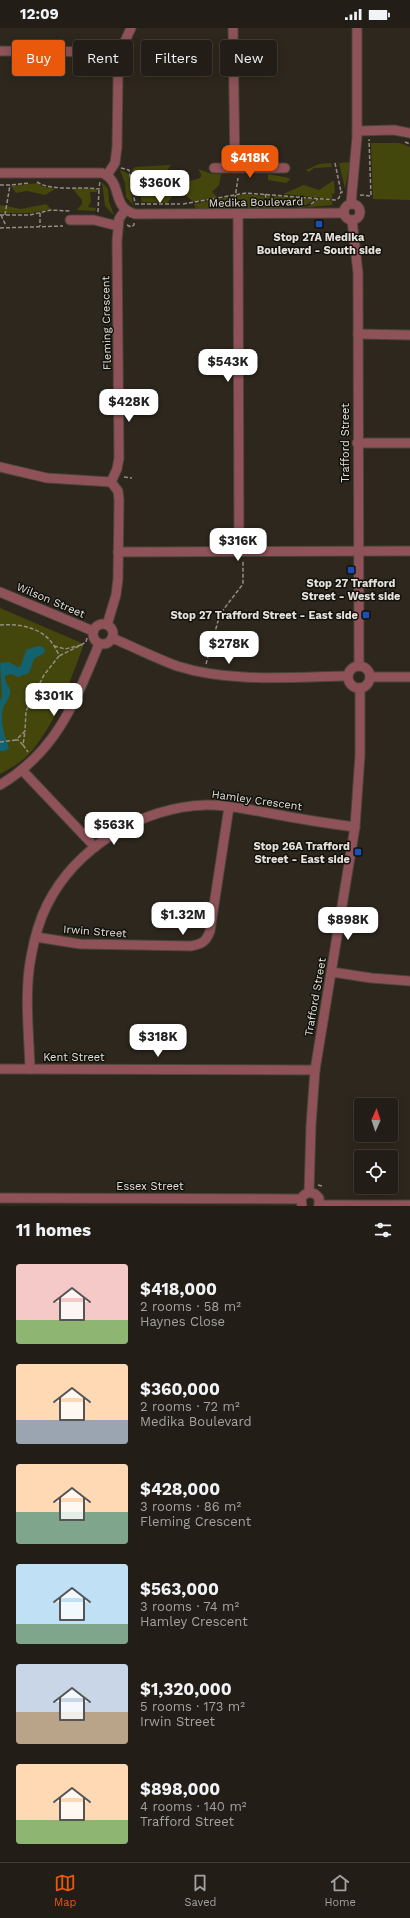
<!DOCTYPE html>
<html lang="en">
<head>
<meta charset="utf-8">
<style>
	body { margin:0; font-family:"Work Sans",sans-serif; background:#2a261f; color:#f1f3f6; height:100vh; display:flex; flex-direction:column; font-size:15px; white-space:nowrap }
	* { box-sizing:border-box; margin:0 }
	p { font-size:13px; color:#a2a2a1 }
	.icon { flex:none; width:22px; height:22px; fill:none; stroke:currentColor; stroke-width:2; stroke-linecap:round; stroke-linejoin:round }
	.map { position:relative; height:1178px; overflow:hidden }
	.sheet { display:flex; flex-direction:column; background:#221d16; flex:1 }
	.sheet>* { flex:none }
	.banner { position:absolute; left:12px; top:12px; width:386px; height:36px; display:flex; gap:8px }
	.needle { width:26px; rotate:3deg }
	.tools { position:absolute; left:354px; top:1070px; display:grid; gap:8px }
	.tools a { display:grid; place-items:center; width:44px; height:44px; border-radius:4px; background:#221d16; box-shadow:0 2px 10px #0003,0 0 0 1px #3f3b35; font-size:20px }
	.price { position:absolute; translate:-50% -34px; padding:0 9px; border-radius:8px; background:#fff; color:#222; font-size:13px; line-height:26px; filter:drop-shadow(0 1px 2px #0008) }
	.price::after { content:''; position:absolute; left:50%; top:24px; width:12px; height:9px; margin-left:-6px; background:inherit; clip-path:polygon(0 0,100% 0,50% 100%) }
	.price.selected { background:#ea580c; color:#fff }
	ul { padding:0; list-style:none }
	li { display:flex; align-items:center; gap:12px; height:100px; padding:0 16px }
	li span { display:grid; place-items:center; flex:none; width:112px; height:80px; border-radius:4px; color:#555 }
	li>.icon { margin-inline-start:auto }
	span .icon { width:48px; height:48px; fill:#fffc; stroke-width:1 }
	li b { font-size:17px }
	h2 { display:flex; justify-content:space-between; align-items:center; height:48px; padding:0 16px; font-size:17px }
	.chip { padding:0 14px; border-radius:4px; background:#221d16; box-shadow:0 2px 10px #0003,0 0 0 1px #3f3b35; font-size:14px; line-height:36px }
	.chip.selected { background:#ea580c; color:#fff }
	.status { display:flex; justify-content:space-between; align-items:center; height:28px; padding:0 20px; background:#221d16; direction:ltr }
	.status svg { height:11px; fill:currentColor }
	.menu { display:flex; justify-content:space-around; align-items:center; height:56px; border-top:1px solid #3f3b35; background:#221d16; font-size:11px; color:#a2a2a1 }
	.menu a { display:grid; justify-items:center; gap:2px }
	.menu .selected { color:#ea580c }
	.map>svg:first-child { display:block }
	.green { fill:#44470b }
	.water { fill:#13626f }
	.lines { fill:none; stroke-linecap:round; stroke-linejoin:round }
	.minor-casing { stroke:#4a453b; stroke-width:11 }
	.path { stroke:#928d85; stroke-width:1.5; stroke-dasharray:4 2; stroke-linecap:butt }
	.minor { stroke:#8f5259; stroke-width:9 }
	.transit-dot { fill:#1a4fb4; stroke:#13110c; stroke-width:1.5 }
	.labels { text-anchor:middle; stroke-width:3; stroke-linejoin:round; paint-order:stroke }
	.street-label { font-size:11px; fill:#e5e2db; stroke:#13110c }
	.poi-label { font-size:11px; font-weight:bold; fill:#e5e2db; stroke:#13110c }
</style>
</head>
<body>
<div class="status"><b>12:09</b><svg viewBox="0 0 49 12"><path d="M0 12V9h3v3zM5 12V6h3v6zM10 12V3h3v9zM15 12V0h3v12zM26 1h20v11H26zM47 4h2v5h-2z"/></svg></div>
<div class="map">
<svg width="410" height="1178" viewBox="0 0 410 1178">
	<rect width="100%" height="100%" fill="#2d271d"/>
	<g class="green">
		<polygon points="371,115 400,115 410,119 410,172 373,171"/>
		<polygon points="350,134 345,161 339,135"/>
		<polygon points="331,135 332,139 314,140 309,144 306,142 319,136"/>
		<polygon points="171,137 159,154 138,160 132,142 135,139"/>
		<path d="M198,141L212,146H221L219,157L212,164L217,169L194,174L186,168L182,157C188,150 195,154 201,149V146Z"/>
		<polygon points="120,142 129,146 133,177 126,169 125,155"/>
		<polygon points="268,146 289,150 290,152 286,155 268,152"/>
		<polygon points="334,152 335,165 332,166 332,171 283,166 304,157 319,162"/>
		<polygon points="102,154 108,161 109,174 114,187 105,178"/>
		<polygon points="38,155 41,158 55,161 45,167 27,163 16,165 11,158"/>
		<polygon points="174,158 176,158 177,162 167,175 142,174 140,167 152,167 158,161"/>
		<polygon points="72,160 97,161 97,164 90,164 91,173 88,179 96,180 95,183 77,182 82,176 82,172"/>
		<path d="M246,166L263,168C268,178 272,178 283,179V180L237,181L235,178L237,168Z"/>
		<polygon points="267,167 273,168 315,171 306,177 273,177 268,174"/>
		<polygon points="234,168 232,175 227,177 224,181 196,181 194,176"/>
		<polygon points="320,171 332,173 332,177 298,180 299,178 307,179"/>
		<polygon points="46,176 51,181 31,185 0,185 0,177 21,181"/>
		<path d="M0,580L84,616C70,653 57,694 30,725C23,733 10,741 0,746Z"/>
	</g>
	<path class="water" d="M38,618L43,619L45,622L44,625L34,631L29,645L18,649L11,646L5,648C4,655 11,658 10,666C9,671 5,675 3,680C0,693 4,707 9,720L5,723H0V672L2,669L0,635L9,634L17,639L21,638L26,622Z"/>
	<g class="lines">
		<g class="minor-casing">
			<g id="minor">
				<polyline points="233,0 235,140"/>
				<polyline points="0,23 120,24"/>
				<polyline points="357,103 394,102 410,105"/>
				<polyline points="214,140 285,140"/>
				<path d="M0,145H102C124,154 110,179 135,186L344,185"/>
				<polyline points="107,147 115,135 117,119 118,49 120,24 131,0"/>
				<polyline points="351,175 357,109 357,0"/>
				<circle cx="352" cy="184" r="8"/>
				<polyline points="238,186 239,524"/>
				<polyline points="70,192 94,192 118,198"/>
				<polyline points="352,192 358,245 359,638"/>
				<polyline points="358,306 410,307"/>
				<polyline points="357,415 410,415"/>
				<polyline points="0,439 47,450 111,454"/>
				<polyline points="118,524 410,523"/>
				<polyline points="0,564 93,603"/>
				<circle cx="103" cy="606" r="10"/>
				<polyline points="107,597 116,567 118,551 119,472 118,463 111,454 117,441 119,430 117,213 119,191 125,182"/>
				<path d="M112,610C134,619 155,630 177,638C230,655 293,649 348,648"/>
				<circle cx="359" cy="649" r="11"/>
				<polyline points="370,649 410,649"/>
				<polyline points="22,742 95,819"/>
				<path d="M0,757C57,723 75,674 99,616"/>
				<path d="M36,909L80,916L191,918C202,916 206,914 210,903L229,779"/>
				<polyline points="332,944 371,950 410,953"/>
				<polyline points="0,1041 315,1042"/>
				<path d="M30,1041C29,1005 24,965 31,929C34,912 39,893 47,877C76,819 142,779 206,777C225,776 244,781 263,784C294,790 324,795 355,799"/>
				<polyline points="309,1164 311,1097 315,1042 355,799 360,727 360,660"/>
				<polyline points="0,1170 301,1171"/>
				<polyline points="319,1177 410,1177"/>
				<path d="M302,1178L301,1171C305,1163 314,1163 319,1170V1178"/>
			</g>
		</g>
		<g class="path">
			<polyline points="405,114 410,116"/>
			<polyline points="335,135 341,164"/>
			<polyline points="121,140 129,142 135,175"/>
			<path d="M37,154C53,164 80,158 99,161L100,153"/>
			<polyline points="0,157 10,157 30,155"/>
			<polyline points="265,166 267,174 270,176"/>
			<polyline points="360,167 371,168 369,112 370,112"/>
			<polyline points="135,176 180,176"/>
			<polyline points="183,176 246,165 335,172 339,170 341,164 343,164"/>
			<polyline points="311,176 318,171"/>
			<polyline points="234,177 238,150"/>
			<polyline points="98,184 99,160"/>
			<polyline points="40,185 40,198"/>
			<polyline points="0,187 30,187 51,182 70,183"/>
			<polyline points="1,187 6,198"/>
			<polyline points="5,187 10,157"/>
			<polyline points="127,197 131,199 134,197 134,194"/>
			<polyline points="0,200 63,198"/>
			<polyline points="124,449 132,450"/>
			<path d="M0,597C25,595 50,602 59,628L44,647L26,683L25,703"/>
			<polyline points="81,617 86,614 87,610"/>
			<polyline points="54,618 65,621 81,617 59,628"/>
			<polyline points="206,636 220,586 243,556 243,532"/>
			<polyline points="0,714 16,712"/>
			<polyline points="23,717 18,712 16,712 25,703 23,717 28,724"/>
			<polyline points="318,1157 322,1158"/>
		</g>
		<use href="#minor" class="minor"/>
	</g>
	<g class="transit-dot">
		<rect x="315" y="192" width="8" height="8" rx="2"/>
		<rect x="347" y="538" width="8" height="8" rx="2"/>
		<rect x="362" y="583" width="8" height="8" rx="2"/>
		<rect x="354" y="820" width="8" height="8" rx="2"/>
	</g>
	<g class="labels">
		<g class="street-label">
			<text transform="translate(256 174) rotate(-1)" y="4">Medika Boulevard</text>
			<text transform="translate(106 295) rotate(-91)" y="4">Fleming Crescent</text>
			<text transform="translate(345 415) rotate(-90)" y="4">Trafford Street</text>
			<text transform="translate(51 572) rotate(23)" y="4">Wilson Street</text>
			<text transform="translate(257 772) rotate(8)" y="4">Hamley Crescent</text>
			<text transform="translate(95 903) rotate(4)" y="4">Irwin Street</text>
			<text transform="translate(315 969) rotate(-80)" y="4">Trafford Street</text>
			<text x="74" y="1033">Kent Street</text>
			<text x="150" y="1162">Essex Street</text>
		</g>
		<g class="poi-label">
			<text x="319" y="213">Stop 27A Medika<tspan x="319" dy="13">Boulevard - South side</tspan></text>
			<text x="351" y="559">Stop 27 Trafford<tspan x="351" dy="13">Street - West side</tspan></text>
			<text x="358" y="591" text-anchor="end">Stop 27 Trafford Street - East side</text>
			<text x="350" y="822" text-anchor="end">Stop 26A Trafford<tspan x="350" dy="13">Street - East side</tspan></text>
		</g>
	</g>
</svg>
<div class="tools">
<a><svg class="needle" viewBox="-14 -14 28 28"><path d="M0-13l5 13h-10z" fill="#e53935"/><path d="M0 13l5-13h-10z" fill="#a2a2a1"/></svg></a>
<a><svg class="icon" aria-label="locate" viewBox="0 0 24 24"><circle cx="12" cy="12" r="6"/><path d="M12 2v4M12 18v4M2 12h4M18 12h4"/></svg></a>
</div>
<b class="price selected" style="left:250px;top:151px">$418K</b>
<b class="price" style="left:160px;top:176px">$360K</b>
<b class="price" style="left:228px;top:355px">$543K</b>
<b class="price" style="left:129px;top:395px">$428K</b>
<b class="price" style="left:238px;top:534px">$316K</b>
<b class="price" style="left:229px;top:637px">$278K</b>
<b class="price" style="left:54px;top:689px">$301K</b>
<b class="price" style="left:114px;top:818px">$563K</b>
<b class="price" style="left:183px;top:908px">$1.32M</b>
<b class="price" style="left:348px;top:913px">$898K</b>
<b class="price" style="left:158px;top:1030px">$318K</b>
<div class="banner">
<a class="chip selected">Buy</a>
<a class="chip">Rent</a>
<a class="chip">Filters</a>
<a class="chip">New</a>
</div>
</div>
<section class="sheet">
<h2>11 homes<svg class="icon" aria-label="filters" viewBox="0 0 24 24"><path d="M4 7h16M4 17h16"/><circle cx="9" cy="7" r="2"/><circle cx="15" cy="17" r="2"/></svg></h2>
<ul>
<li><span style="background:linear-gradient(#f6c9c9 70%,#8fb573 0)"><svg class="icon" aria-label="home" viewBox="0 0 24 24"><path d="M3 11l9-7 9 7M6 9v11h12V9"/></svg></span><div><b>$418,000</b><p>2 rooms · 58 m²</p><p>Haynes Close</p></div></li>
<li><span style="background:linear-gradient(#ffd9b3 70%,#9aa5b1 0)"><svg class="icon" aria-label="home" viewBox="0 0 24 24"><path d="M3 11l9-7 9 7M6 9v11h12V9"/></svg></span><div><b>$360,000</b><p>2 rooms · 72 m²</p><p>Medika Boulevard</p></div></li>
<li><span style="background:linear-gradient(#ffd9b3 60%,#7fa58c 0)"><svg class="icon" aria-label="home" viewBox="0 0 24 24"><path d="M3 11l9-7 9 7M6 9v11h12V9"/></svg></span><div><b>$428,000</b><p>3 rooms · 86 m²</p><p>Fleming Crescent</p></div></li>
<li><span style="background:linear-gradient(#bfe0f5 75%,#7fa58c 0)"><svg class="icon" aria-label="home" viewBox="0 0 24 24"><path d="M3 11l9-7 9 7M6 9v11h12V9"/></svg></span><div><b>$563,000</b><p>3 rooms · 74 m²</p><p>Hamley Crescent</p></div></li>
<li><span style="background:linear-gradient(#c9d6e8 60%,#b9a48a 0)"><svg class="icon" aria-label="home" viewBox="0 0 24 24"><path d="M3 11l9-7 9 7M6 9v11h12V9"/></svg></span><div><b>$1,320,000</b><p>5 rooms · 173 m²</p><p>Irwin Street</p></div></li>
<li><span style="background:linear-gradient(#ffd9b3 70%,#8fb573 0)"><svg class="icon" aria-label="home" viewBox="0 0 24 24"><path d="M3 11l9-7 9 7M6 9v11h12V9"/></svg></span><div><b>$898,000</b><p>4 rooms · 140 m²</p><p>Trafford Street</p></div></li>
</ul>
</section>
<nav class="menu">
<a class="selected"><svg class="icon" aria-label="map" viewBox="0 0 24 24"><path d="M3 6l6-2 6 2 6-2v14l-6 2-6-2-6 2zM9 4v14M15 6v14"/></svg>Map</a>
<a><svg class="icon" aria-label="saved" viewBox="0 0 24 24"><path d="M7 4h10v16l-5-4-5 4z"/></svg>Saved</a>
<a><svg class="icon" aria-label="home" viewBox="0 0 24 24"><path d="M3 11l9-7 9 7M6 9v11h12V9"/></svg>Home</a>
</nav>
</body>
</html>
